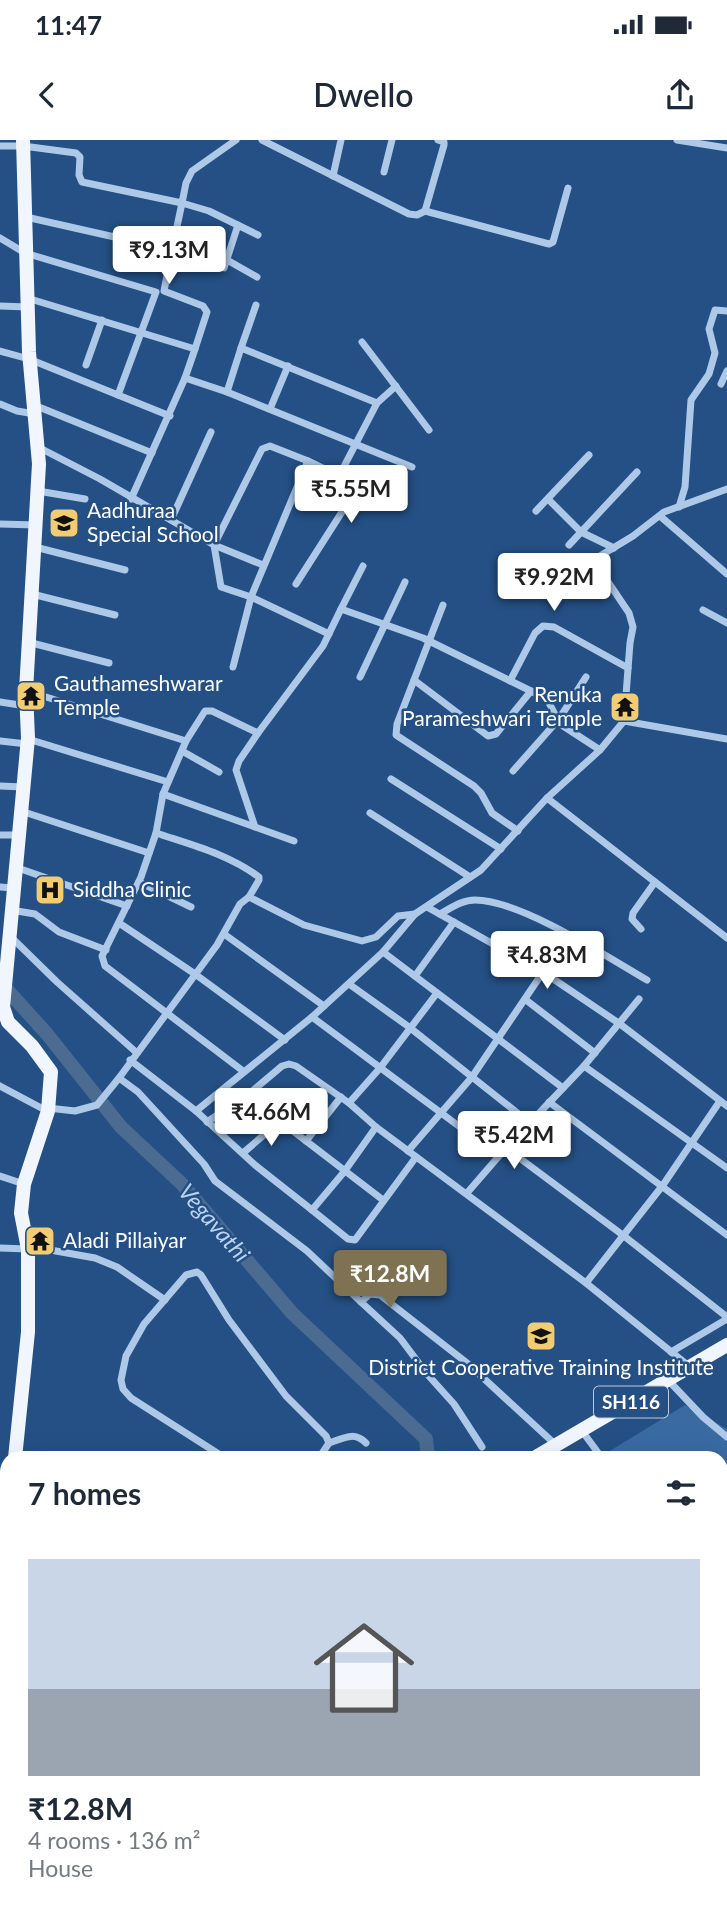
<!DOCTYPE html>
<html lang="en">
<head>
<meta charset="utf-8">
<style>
	body { margin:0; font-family:Lato,sans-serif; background:#f2f2f3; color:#1f2937; height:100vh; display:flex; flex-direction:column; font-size:26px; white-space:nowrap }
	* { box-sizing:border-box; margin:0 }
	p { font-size:23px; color:#747a83 }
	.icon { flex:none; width:38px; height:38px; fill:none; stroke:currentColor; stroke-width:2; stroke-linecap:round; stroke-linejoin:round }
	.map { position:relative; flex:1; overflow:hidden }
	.side { position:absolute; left:0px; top:1311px; width:728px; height:471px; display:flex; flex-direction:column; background:#fff; border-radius:21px 21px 0 0; box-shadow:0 7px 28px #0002 }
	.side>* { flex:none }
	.price { position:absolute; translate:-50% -60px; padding:0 16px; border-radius:7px; background:#fff; color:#222; font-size:23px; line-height:46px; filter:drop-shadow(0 2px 4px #0008) }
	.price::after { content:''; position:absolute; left:50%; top:42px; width:21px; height:16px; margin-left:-10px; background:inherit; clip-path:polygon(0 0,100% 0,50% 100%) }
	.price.selected { background:#7e7252; color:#fff }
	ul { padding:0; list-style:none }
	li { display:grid; align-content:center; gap:14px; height:371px; padding:0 28px }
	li+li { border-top:2px solid #e0e1e3 }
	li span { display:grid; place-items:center; height:217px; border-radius:0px; color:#555 }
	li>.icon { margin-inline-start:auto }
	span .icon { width:126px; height:126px; fill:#fffc; stroke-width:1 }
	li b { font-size:30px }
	h2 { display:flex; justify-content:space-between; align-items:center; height:84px; padding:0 28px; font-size:30px }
	.status { display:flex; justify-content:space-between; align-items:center; height:49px; padding:0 35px; background:#fff; direction:ltr }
	.status svg { height:19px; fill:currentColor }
	header { display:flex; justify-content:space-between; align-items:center; height:91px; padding:0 28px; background:#fff; font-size:32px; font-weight:600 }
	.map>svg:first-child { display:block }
	.green { fill:#396aa2 }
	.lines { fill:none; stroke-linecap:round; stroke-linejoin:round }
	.river { stroke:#4b6b91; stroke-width:14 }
	.minor { stroke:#aec9e8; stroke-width:7 }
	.tertiary { stroke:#aec9e8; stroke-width:10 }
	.secondary { stroke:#d9e6f7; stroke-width:12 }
	.primary { stroke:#f1f6fe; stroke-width:14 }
	.labels { text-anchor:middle; stroke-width:5; stroke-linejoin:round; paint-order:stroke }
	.shield { fill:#245085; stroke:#bdcada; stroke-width:2 }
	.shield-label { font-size:19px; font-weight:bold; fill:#fff }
	.poi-label { font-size:21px; fill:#fff; stroke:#245085; text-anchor:start }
	.water-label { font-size:23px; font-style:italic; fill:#bad3f0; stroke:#245085 }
</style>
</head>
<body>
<div class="status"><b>11:47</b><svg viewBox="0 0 49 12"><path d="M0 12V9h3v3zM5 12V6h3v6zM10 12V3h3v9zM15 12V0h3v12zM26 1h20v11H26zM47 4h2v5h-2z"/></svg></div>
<header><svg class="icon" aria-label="back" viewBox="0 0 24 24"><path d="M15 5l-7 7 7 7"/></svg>Dwello<svg class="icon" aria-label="share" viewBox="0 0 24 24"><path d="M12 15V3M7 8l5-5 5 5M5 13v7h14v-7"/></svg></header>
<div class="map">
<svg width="727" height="1780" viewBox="0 0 727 1780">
	<rect width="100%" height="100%" fill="#245085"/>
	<polygon class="green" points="685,1265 727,1289 727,1435 721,1429 721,1318 613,1318 608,1312"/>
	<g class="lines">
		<g class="river">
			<polyline points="0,842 47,894 121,987 182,1044 292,1173 426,1299 428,1318"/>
			<polyline points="691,1774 694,1780"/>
		</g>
		<g class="minor">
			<polyline points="262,0 409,74 417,75 425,71 549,104 553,102 568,48"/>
			<polyline points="677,0 727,8"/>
			<polyline points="0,6 23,6 76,13 80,17 79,35 82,42 182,63 186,43 192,31 236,0"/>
			<polyline points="384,32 392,0"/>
			<polyline points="333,36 341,0"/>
			<polyline points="425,71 444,5 444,2 438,0"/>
			<polyline points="26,77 172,110 164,151 203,166 207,172 195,209"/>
			<polyline points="0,98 25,113 156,152 118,255 170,276"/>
			<polyline points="172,110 182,63 209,71 258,95"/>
			<polyline points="227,120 257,137"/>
			<polyline points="224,128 238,85"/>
			<polyline points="27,158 195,209 185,238 227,252 241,208 377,263 339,336 308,321 251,457 233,527"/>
			<polyline points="0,166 27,167"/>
			<polyline points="362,202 429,290"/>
			<polyline points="241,208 256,165"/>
			<polyline points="0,211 29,219 118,255"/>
			<polyline points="86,225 102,180"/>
			<polyline points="721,244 727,231"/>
			<polyline points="227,252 412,327"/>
			<polyline points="377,263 396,246"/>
			<polyline points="0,264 17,271 35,274"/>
			<polyline points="34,265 152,313"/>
			<polyline points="270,269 288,226"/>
			<polyline points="38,307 100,339 214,405 221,447 251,457 329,494"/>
			<polyline points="38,351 85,359"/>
			<polyline points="131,359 185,238"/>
			<polyline points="548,359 581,392 614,408"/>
			<polyline points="679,367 685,347 691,260 709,234 715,213 709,189 715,170 727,171"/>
			<polyline points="536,371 589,315"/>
			<polyline points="660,376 727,434"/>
			<polyline points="171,380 211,292"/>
			<polyline points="0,384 36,385"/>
			<polyline points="569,405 637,332"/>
			<polyline points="35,407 125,430"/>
			<polyline points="552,417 595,419"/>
			<polyline points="263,425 214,405 262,309 270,306 308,321"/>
			<polyline points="296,444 356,350 356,346 339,336"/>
			<polyline points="32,454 115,475"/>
			<polyline points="443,465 397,584 396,595 474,646 481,653 492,673 518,691"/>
			<polyline points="341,469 363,426"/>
			<polyline points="703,470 727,483"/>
			<polyline points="28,502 109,523"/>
			<polyline points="360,537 405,442"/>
			<polyline points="414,540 488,596 496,594 531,551"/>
			<polyline points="510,541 535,493 543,486 554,487 628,528"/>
			<polyline points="27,551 186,601 163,654 156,693 141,737 102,816 105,826 243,931"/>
			<polyline points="0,562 26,566"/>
			<polyline points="624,581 630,503 633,487 629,473 598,427 595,419 633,396 664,372 727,349"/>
			<polyline points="28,599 168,642"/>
			<polyline points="0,601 27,604"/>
			<polyline points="186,601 205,571 212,571 258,593 323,506 341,469 423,498 539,555 548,561 560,584 600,610 547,658 481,730 415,774 383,812 312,877 196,971 255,1025 312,1070 344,1032 376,987"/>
			<polyline points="600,610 624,581 727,599"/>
			<polyline points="182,611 219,632"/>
			<polyline points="513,631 559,579 586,537"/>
			<polyline points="391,639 501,709"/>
			<polyline points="0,646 23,647"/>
			<polyline points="163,654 294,701"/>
			<polyline points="547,658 727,798"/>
			<polyline points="21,671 149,713"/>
			<polyline points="370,673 470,737"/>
			<polyline points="255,687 236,630 239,621 258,593"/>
			<path d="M156,693C192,705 228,714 259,737V740L249,757"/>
			<polyline points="0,695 18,695"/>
			<polyline points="15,727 127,766"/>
			<polyline points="139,742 191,767"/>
			<polyline points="0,747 13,748"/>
			<polyline points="427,767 543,832"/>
			<polyline points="11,770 35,774 59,792 106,810"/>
			<path d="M440,774C451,768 462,760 475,760C520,760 606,816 647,840"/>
			<polyline points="119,783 195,834 285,900"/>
			<polyline points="641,789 632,779 633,773 655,742"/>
			<polyline points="224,794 324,866"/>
			<polyline points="11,797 57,842 137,913"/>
			<polyline points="383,812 563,948"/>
			<polyline points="415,836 454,782"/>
			<polyline points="349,844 409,887 530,983"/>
			<polyline points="526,860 595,913"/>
			<polyline points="312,877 499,1016 506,1008 624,1096 727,1177"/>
			<polyline points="130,920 196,971"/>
			<polyline points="584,926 727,1028"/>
			<polyline points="119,938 138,952 204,1024 215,1041 307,1111 361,1162 370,1154 380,1155 467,1223 556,1305"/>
			<polyline points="0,946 47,971"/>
			<polyline points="250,953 280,981 383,1060"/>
			<polyline points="549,962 727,1095"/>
			<polyline points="349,963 380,928 437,853"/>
			<polyline points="48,968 75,971 97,965 119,938 217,805 240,764 249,757 304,785 362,801 376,797 398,776 415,774"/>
			<polyline points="207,982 250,953 282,926 289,924 296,926 349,963 376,987 586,1143 690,1227"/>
			<polyline points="306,1001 341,957"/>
			<polyline points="506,1008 584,926 639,859"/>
			<polyline points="408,1011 472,937 543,832 620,884 727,966"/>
			<polyline points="243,1013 280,981"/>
			<polyline points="0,1036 24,1044"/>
			<polyline points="467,1053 499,1016"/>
			<polyline points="312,1070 348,1099 355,1100 416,1017"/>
			<polyline points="28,1106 95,1118 117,1127 165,1160"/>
			<polyline points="0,1108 27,1109"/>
			<polyline points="586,1143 663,1045 720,961"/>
			<polyline points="361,1162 400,1198 427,1234 454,1264 482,1307"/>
			<polyline points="671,1212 727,1179"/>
			<polyline points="668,1240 703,1277 727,1297"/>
			<polyline points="582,1291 602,1318"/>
			<path d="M329,1303C344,1298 354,1291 366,1303"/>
			<polyline points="225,1318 131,1258 123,1249 121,1240 126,1216 144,1184 186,1135 197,1132 201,1135 229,1180 286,1256 326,1296 329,1303 319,1318"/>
			<polyline points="0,1442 7,1444"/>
			<polyline points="721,1447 727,1448"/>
			<polyline points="721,1512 727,1514"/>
			<polyline points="721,1569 727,1571"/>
			<polyline points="721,1596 727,1599"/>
			<polyline points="721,1649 727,1652"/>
			<polyline points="721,1739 727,1746"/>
			<polyline points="528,1774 536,1780"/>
			<polyline points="321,1780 322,1774"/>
			<polyline points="568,1780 574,1774"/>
		</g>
		<polyline class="tertiary" points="0,1371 7,1372"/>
		<polyline class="secondary" points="414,1774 420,1780"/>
		<g class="primary">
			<polyline points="15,1318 28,1192 28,1109 21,1073 24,1044 48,971 51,932 32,906 8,882 3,867 28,598 26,551 39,324 29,212 23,0"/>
			<polyline points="534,1318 727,1205"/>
			<polyline points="0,1421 7,1382"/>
			<polyline points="0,1566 7,1568"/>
		</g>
	</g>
	<defs>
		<g id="school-square" transform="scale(1.575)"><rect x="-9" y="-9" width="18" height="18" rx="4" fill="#f2cc72" stroke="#245085"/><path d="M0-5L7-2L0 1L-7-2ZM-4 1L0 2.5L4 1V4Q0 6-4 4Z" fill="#111"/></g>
		<g id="temple-square" transform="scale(1.575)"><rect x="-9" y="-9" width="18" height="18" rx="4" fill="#f2cc72" stroke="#245085"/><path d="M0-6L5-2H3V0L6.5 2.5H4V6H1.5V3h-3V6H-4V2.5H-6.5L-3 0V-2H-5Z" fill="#111"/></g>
		<g id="hospital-square" transform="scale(1.575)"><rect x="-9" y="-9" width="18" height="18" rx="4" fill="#f2cc72" stroke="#245085"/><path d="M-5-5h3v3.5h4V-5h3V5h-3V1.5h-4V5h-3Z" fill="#111"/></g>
	</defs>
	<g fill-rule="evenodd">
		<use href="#school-square" x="64" y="383"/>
		<use href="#temple-square" x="31" y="556"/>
		<use href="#temple-square" x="625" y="567"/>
		<use href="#hospital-square" x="50" y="750"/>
		<use href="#temple-square" x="40" y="1101"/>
		<use href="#school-square" x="541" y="1196"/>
	</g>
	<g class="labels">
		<rect class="shield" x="594" y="1246.5" width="74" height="31" rx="5"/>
		<g class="shield-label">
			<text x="631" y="1269">SH116</text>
		</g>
		<g class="poi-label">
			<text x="87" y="378">Aadhuraa<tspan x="87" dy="24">Special School</tspan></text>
			<text x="54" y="551">Gauthameshwarar<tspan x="54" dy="24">Temple</tspan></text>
			<text x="602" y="562" text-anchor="end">Renuka<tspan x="602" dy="24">Parameshwari Temple</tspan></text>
			<text x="73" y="757">Siddha Clinic</text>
			<text x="63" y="1108">Aladi Pillaiyar</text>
			<text x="541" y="1235" text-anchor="middle">District Cooperative Training Institute</text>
		</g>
		<g class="water-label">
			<text transform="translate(214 1083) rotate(49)" y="8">Vegavathi</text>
		</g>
	</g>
</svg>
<b class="price" style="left:169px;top:146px">₹9.13M</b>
<b class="price" style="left:351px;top:385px">₹5.55M</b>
<b class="price" style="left:554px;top:473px">₹9.92M</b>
<b class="price" style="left:547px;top:851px">₹4.83M</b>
<b class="price" style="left:271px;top:1008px">₹4.66M</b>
<b class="price" style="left:514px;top:1031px">₹5.42M</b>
<b class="price selected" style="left:390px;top:1170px">₹12.8M</b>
<section class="side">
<h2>7 homes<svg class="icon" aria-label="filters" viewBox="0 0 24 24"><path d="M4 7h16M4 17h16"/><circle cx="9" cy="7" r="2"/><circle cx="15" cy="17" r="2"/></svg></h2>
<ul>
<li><span style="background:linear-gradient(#c9d6e8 60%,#9aa5b1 0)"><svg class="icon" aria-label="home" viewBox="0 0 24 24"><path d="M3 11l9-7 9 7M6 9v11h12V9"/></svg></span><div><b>₹12.8M</b><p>4 rooms · 136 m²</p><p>House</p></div></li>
</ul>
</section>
</div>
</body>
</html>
